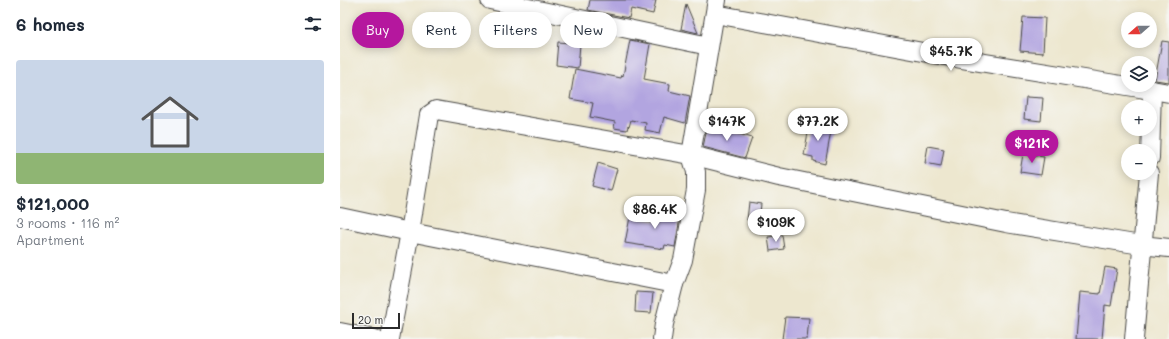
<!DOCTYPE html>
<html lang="en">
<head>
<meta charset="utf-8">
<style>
	body { margin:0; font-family:Mali,sans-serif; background:#f6f6f7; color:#1f2937; height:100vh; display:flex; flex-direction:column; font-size:15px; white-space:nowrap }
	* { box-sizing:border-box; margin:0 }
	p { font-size:13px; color:#747a83 }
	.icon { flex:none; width:22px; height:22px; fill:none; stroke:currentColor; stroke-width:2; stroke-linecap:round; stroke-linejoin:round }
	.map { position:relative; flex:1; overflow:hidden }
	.drawer { display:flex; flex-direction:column; background:#fff; width:340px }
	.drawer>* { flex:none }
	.hud { position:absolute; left:12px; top:12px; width:380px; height:36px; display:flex; gap:8px }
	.needle { width:26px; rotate:249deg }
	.tools { position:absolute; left:781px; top:12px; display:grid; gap:8px }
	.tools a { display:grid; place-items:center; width:36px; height:36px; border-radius:50%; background:#fff; box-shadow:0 2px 10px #0003; font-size:20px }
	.scale { position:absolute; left:12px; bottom:10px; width:48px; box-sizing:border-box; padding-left:4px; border:2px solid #2b2b2b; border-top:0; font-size:11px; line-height:14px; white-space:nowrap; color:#2b2b2b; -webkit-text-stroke:3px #f6f6f2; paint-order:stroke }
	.price { position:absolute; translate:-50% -34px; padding:0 9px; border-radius:14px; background:#fff; color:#222; font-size:13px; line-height:26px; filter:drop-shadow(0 1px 2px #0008) }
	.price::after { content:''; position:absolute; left:50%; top:24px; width:12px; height:9px; margin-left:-6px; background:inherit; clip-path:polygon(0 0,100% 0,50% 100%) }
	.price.on { background:#b5179e; color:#fff }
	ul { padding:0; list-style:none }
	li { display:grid; align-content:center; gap:8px; height:212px; padding:0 16px }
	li+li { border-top:1px solid #e0e1e3 }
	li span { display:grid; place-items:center; height:124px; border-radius:4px; color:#555 }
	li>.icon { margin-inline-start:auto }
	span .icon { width:72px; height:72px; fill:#fffc; stroke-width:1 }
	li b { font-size:17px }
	h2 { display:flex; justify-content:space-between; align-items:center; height:48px; padding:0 16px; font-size:17px }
	.chip { padding:0 14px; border-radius:18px; background:#fff; box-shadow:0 2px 10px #0003; font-size:14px; line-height:36px }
	.chip.on { background:#b5179e; color:#fff }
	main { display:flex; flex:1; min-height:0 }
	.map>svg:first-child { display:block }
	.building { fill:#b2a5e0 }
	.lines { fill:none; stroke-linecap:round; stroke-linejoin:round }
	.minor-casing { stroke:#484744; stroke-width:20 }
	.minor { stroke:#fff; stroke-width:18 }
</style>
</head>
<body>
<main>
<section class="drawer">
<h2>6 homes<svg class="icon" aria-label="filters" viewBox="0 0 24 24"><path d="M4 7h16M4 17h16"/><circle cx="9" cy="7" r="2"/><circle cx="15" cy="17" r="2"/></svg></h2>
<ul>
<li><span style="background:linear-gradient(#c9d6e8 75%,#8fb573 0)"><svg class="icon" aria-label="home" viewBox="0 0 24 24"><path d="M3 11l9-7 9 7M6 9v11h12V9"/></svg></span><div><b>$121,000</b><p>3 rooms · 116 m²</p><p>Apartment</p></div></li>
</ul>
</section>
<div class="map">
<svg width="829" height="339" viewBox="0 0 829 339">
	<rect width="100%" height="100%" fill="#f6f6f2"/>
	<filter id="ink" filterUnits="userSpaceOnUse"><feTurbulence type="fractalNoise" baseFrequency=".025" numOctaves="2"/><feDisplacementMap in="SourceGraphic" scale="8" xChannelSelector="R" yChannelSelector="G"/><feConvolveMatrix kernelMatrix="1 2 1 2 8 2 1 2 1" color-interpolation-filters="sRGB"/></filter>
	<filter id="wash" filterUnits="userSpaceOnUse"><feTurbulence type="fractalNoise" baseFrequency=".012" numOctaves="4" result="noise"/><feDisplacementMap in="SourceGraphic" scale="16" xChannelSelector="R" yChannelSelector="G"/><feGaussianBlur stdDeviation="0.9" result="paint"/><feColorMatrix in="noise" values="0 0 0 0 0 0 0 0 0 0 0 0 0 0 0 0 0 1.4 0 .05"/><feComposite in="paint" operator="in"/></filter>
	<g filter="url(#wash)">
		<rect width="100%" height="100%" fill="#ede7cf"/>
		<g id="blocks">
			<g class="building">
				<polygon points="250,0 316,0 313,14 291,9 289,18 248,10"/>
				<polygon points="346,4 358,33 341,29"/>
				<polygon points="683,17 705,18 703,53 680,51"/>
				<polygon points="290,40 310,44 304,79 330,84 329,91 350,96 345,123 324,117 320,133 305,130 306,123 291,120 289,127 288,126 287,130 274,128 275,122 250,117 253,103 230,99 235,69 281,78 282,75 283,76"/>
				<polygon points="822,41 829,42 829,82 815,80"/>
				<polygon points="218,42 240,44 238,68 216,65"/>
				<polygon points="686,97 703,98 701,121 684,119"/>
				<polygon points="470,121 492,126 485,164 473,161 473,157 464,155"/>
				<polygon points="368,124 412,138 405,158 363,147"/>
				<polygon points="588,146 604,149 601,166 585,163"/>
				<polygon points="683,154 704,157 701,175 680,172"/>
				<polygon points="258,163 277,169 271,191 252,186"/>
				<polygon points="409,202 421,204 419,221 407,220"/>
				<polygon points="330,204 342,206 335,247 325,245 324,249 285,243 290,217 315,221 317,215 328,217"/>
				<polygon points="442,235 444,249 430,251 428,237"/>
				<polygon points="765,267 777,269 771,306 765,305 762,339 736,339 740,292 760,294"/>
				<polygon points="296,292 313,293 311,313 295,312"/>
				<polygon points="445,317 469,318 467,339 442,339"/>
			</g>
		</g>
	</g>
	<g filter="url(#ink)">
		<use href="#blocks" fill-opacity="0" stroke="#484744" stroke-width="1"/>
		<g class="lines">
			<g class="minor-casing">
				<g id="minor">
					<polyline points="150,0 369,46"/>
					<polyline points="375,14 621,59 812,90 810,158"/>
					<polyline points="812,90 829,93"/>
					<polyline points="0,217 70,232 334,284"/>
					<polyline points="0,332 35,339"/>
					<polyline points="50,339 70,232 89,115 96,110 351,155 439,177 666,223 801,245 829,248"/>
					<polyline points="322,339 324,324 334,284 343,260 356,190 356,172 351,155 377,0"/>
					<polyline points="794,339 809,173"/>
				</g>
			</g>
			<use href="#minor" class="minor"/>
		</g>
	</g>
</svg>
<div class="tools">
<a><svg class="needle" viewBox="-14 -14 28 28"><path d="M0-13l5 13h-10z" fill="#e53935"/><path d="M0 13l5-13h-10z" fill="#747a83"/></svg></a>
<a><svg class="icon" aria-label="layers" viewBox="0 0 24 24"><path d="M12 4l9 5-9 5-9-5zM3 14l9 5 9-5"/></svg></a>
<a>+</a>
<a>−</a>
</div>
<div class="scale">20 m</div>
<b class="price" style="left:611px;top:72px">$45.7K</b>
<b class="price" style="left:387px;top:142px">$147K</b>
<b class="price" style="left:478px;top:142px">$77.2K</b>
<b class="price on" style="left:692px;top:164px">$121K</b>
<b class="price" style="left:315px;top:230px">$86.4K</b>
<b class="price" style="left:436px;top:243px">$109K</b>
<div class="hud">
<a class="chip on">Buy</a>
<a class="chip">Rent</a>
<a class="chip">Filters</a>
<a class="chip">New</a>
</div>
</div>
</main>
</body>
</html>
